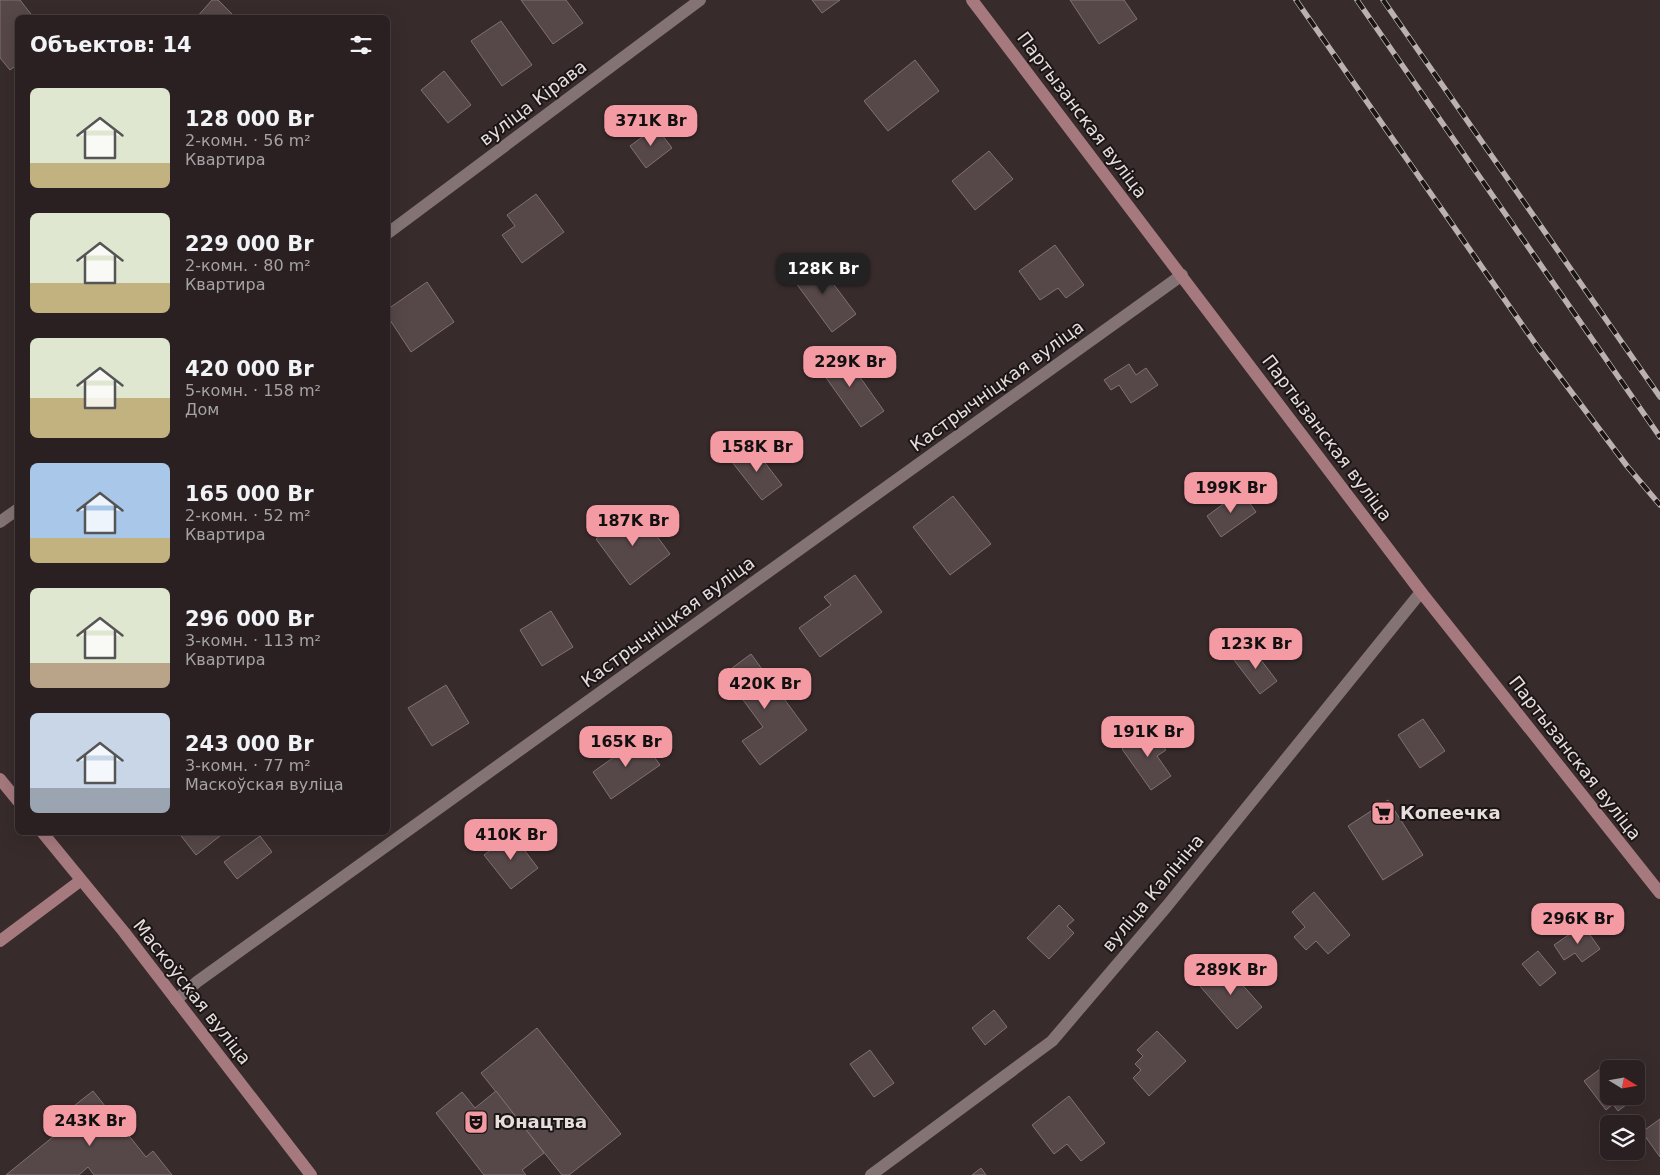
<!DOCTYPE html>
<html lang="ru">
<head>
<meta charset="utf-8">
<style>
	body { margin:0; font-family:"DejaVu Sans",sans-serif; background:#362d2e; color:#f1f3f6; height:100vh; display:flex; flex-direction:column; font-size:19px; white-space:nowrap }
	* { box-sizing:border-box; margin:0 }
	p { font-size:16px; color:#a5a3a5 }
	.icon { flex:none; width:28px; height:28px; fill:none; stroke:currentColor; stroke-width:2; stroke-linecap:round; stroke-linejoin:round }
	.map { position:relative; flex:1; overflow:hidden }
	.panel { position:absolute; left:15px; top:15px; width:375px; height:820px; display:flex; flex-direction:column; background:#2a2021; border-radius:8px; box-shadow:0 5px 20px #0002,0 0 0 1px #463e3f }
	.panel>* { flex:none }
	.needle { width:32px; rotate:101deg }
	.tools { position:absolute; left:1600px; top:1060px; display:grid; gap:10px }
	.tools a { display:grid; place-items:center; width:45px; height:45px; border-radius:8px; background:#2a2021; box-shadow:0 5px 20px #0002,0 0 0 1px #463e3f; font-size:25px }
	.price { position:absolute; translate:-50% -42px; padding:0 11px; border-radius:10px; background:#f49aa2; color:#111; font-size:16px; line-height:32px; filter:drop-shadow(0 1px 2px #0008) }
	.price::after { content:''; position:absolute; left:50%; top:30px; width:15px; height:11px; margin-left:-8px; background:inherit; clip-path:polygon(0 0,100% 0,50% 100%) }
	.price.on { background:#222; color:#fff }
	ul { padding:0; list-style:none }
	li { display:flex; align-items:center; gap:15px; height:125px; padding:0 15px }
	li span { display:grid; place-items:center; flex:none; width:140px; height:100px; border-radius:8px; color:#555 }
	li>.icon { margin-inline-start:auto }
	span .icon { width:60px; height:60px; fill:#fffc; stroke-width:1 }
	li b { font-size:21px }
	h2 { display:flex; justify-content:space-between; align-items:center; height:60px; padding:0 15px; font-size:21px }
	.map>svg:first-child { display:block }
	.building { fill:#564748; stroke:#817172 }
	.lines { fill:none; stroke-linecap:round; stroke-linejoin:round }
	.street { stroke:#837374; stroke-width:12 }
	.secondary { stroke:#a5797d; stroke-width:12 }
	.rail-casing { stroke:#bbb1b1; stroke-width:5.5 }
	.rail { stroke:#1b1516; stroke-width:4; stroke-dasharray:11; stroke-linecap:butt }
	.labels { text-anchor:middle; stroke-width:4; stroke-linejoin:round; paint-order:stroke }
	.street-label { font-size:18px; fill:#e6dddd; stroke:#1b1516 }
	.poi-label { font-size:18px; font-weight:bold; fill:#e6dddd; stroke:#1b1516; text-anchor:start }
</style>
</head>
<body>
<div class="map">
<svg width="1660" height="1175" viewBox="0 0 1660 1175">
	<rect width="100%" height="100%" fill="#382b2c"/>
	<g class="building">
		<polygon points="0,0 20,0 34,18 18,18 18,64 10,70 0,58"/>
		<polygon points="212,0 218,0 236,18 196,18"/>
		<polygon points="521,0 566,0 583,23 553,44"/>
		<polygon points="812,0 840,0 822,13"/>
		<polygon points="1070,0 1124,0 1137,19 1099,44"/>
		<polygon points="501,21 532,65 502,86 471,41"/>
		<polygon points="915,60 939,91 888,131 864,101"/>
		<polygon points="444,71 471,105 448,123 421,90"/>
		<polygon points="656,127 672,148 646,168 630,146"/>
		<polygon points="989,151 1013,179 975,210 952,181"/>
		<polygon points="536,194 564,232 522,263 502,235 515,226 507,215"/>
		<polygon points="1055,245 1084,285 1066,298 1058,288 1040,300 1019,271"/>
		<polygon points="813,257 856,314 832,332 790,275"/>
		<polygon points="427,282 454,322 411,352 388,317 388,309"/>
		<polygon points="840,349 884,411 861,427 817,365"/>
		<polygon points="1129,364 1136,375 1146,368 1158,385 1131,403 1119,385 1111,390 1104,380"/>
		<polygon points="753,447 782,485 762,500 732,462"/>
		<polygon points="1241,491 1256,512 1221,537 1207,516"/>
		<polygon points="953,496 991,544 950,575 913,527"/>
		<polygon points="637,509 670,554 630,585 596,539"/>
		<polygon points="855,575 882,612 820,657 799,628 831,605 824,597"/>
		<polygon points="551,611 573,647 542,666 520,630"/>
		<polygon points="1251,647 1277,681 1260,694 1234,660"/>
		<polygon points="751,654 807,730 760,765 742,741 763,727 724,674"/>
		<polygon points="446,685 469,723 432,746 408,708"/>
		<polygon points="1423,719 1445,751 1420,768 1398,735"/>
		<polygon points="1150,728 1166,750 1157,756 1171,776 1151,790 1122,749"/>
		<polygon points="641,738 660,765 611,799 593,772"/>
		<polygon points="1388,800 1423,855 1383,880 1348,826"/>
		<polygon points="178,832 225,832 196,855"/>
		<polygon points="512,834 538,868 511,889 484,855"/>
		<polygon points="260,836 272,852 237,879 224,862"/>
		<polygon points="1314,892 1350,935 1328,954 1316,941 1306,950 1294,937 1305,927 1292,912"/>
		<polygon points="1059,905 1074,920 1067,926 1074,933 1049,959 1027,938"/>
		<polygon points="1583,925 1600,949 1582,962 1575,953 1564,960 1554,945"/>
		<polygon points="1538,951 1556,973 1540,986 1522,964"/>
		<polygon points="1224,964 1262,1007 1237,1029 1199,985"/>
		<polygon points="994,1010 1007,1027 985,1045 972,1028"/>
		<polygon points="537,1028 621,1134 569,1175 562,1175 481,1073"/>
		<polygon points="1157,1031 1186,1061 1149,1096 1133,1078 1141,1070 1135,1064 1143,1056 1137,1050"/>
		<polygon points="870,1050 894,1083 874,1097 850,1064"/>
		<polygon points="1612,1060 1618,1069 1609,1069 1609,1096 1636,1096 1636,1080 1644,1091 1618,1111 1613,1104 1606,1110 1584,1081"/>
		<polygon points="93,1091 146,1157 153,1151 172,1175 94,1175 88,1167 79,1175 6,1175 54,1136 47,1127"/>
		<polygon points="496,1091 544,1153 522,1170 526,1175 484,1175 436,1113 462,1092 475,1108"/>
		<polygon points="1069,1096 1105,1143 1081,1161 1067,1144 1054,1154 1032,1125"/>
		<polygon points="1660,1119 1660,1157 1642,1132"/>
		<polygon points="981,1168 986,1175 972,1175"/>
	</g>
	<g class="lines">
		<g class="street">
			<polyline points="388,233 700,0"/>
			<polyline points="0,522 18,509"/>
			<polyline points="176,1000 198,981 1182,275"/>
			<polyline points="871,1175 1052,1041 1167,906 1421,592"/>
		</g>
		<g class="secondary">
			<polyline points="972,0 1421,592 1660,893"/>
			<polyline points="0,779 18,801"/>
			<polyline points="42,832 124,932 311,1175"/>
			<polyline points="0,941 80,881"/>
		</g>
		<g class="rail-casing">
			<g id="rail">
				<polyline points="1296,0 1539,349 1627,466 1660,505"/>
				<polyline points="1357,0 1660,437"/>
				<polyline points="1383,0 1660,397"/>
			</g>
		</g>
		<use href="#rail" class="rail"/>
	</g>
	<defs>
		<g id="supermarket-square" transform="scale(1.25)"><rect x="-9" y="-9" width="18" height="18" rx="4" fill="#f49aa2" stroke="#1b1516"/><path d="M-6-5.5h2.5l.6 2H6L4.5 2H-2.5L-4.4-4H-6ZM-1.5 3.2a1.3 1.3 0 1 0 .1 0ZM3 3.2a1.3 1.3 0 1 0 .1 0Z" fill="#111"/></g>
		<g id="theatre-square" transform="scale(1.25)"><rect x="-9" y="-9" width="18" height="18" rx="4" fill="#f49aa2" stroke="#1b1516"/><path d="M-5-5.5Q0-4 5-5.5V0Q5 5 0 6Q-5 5-5 0ZM-3.3-2.5H-1v1.5H-3.3ZM1-2.5H3.3v1.5H1ZM-2.8 1Q0 5.5 2.8 1Z" fill="#111"/></g>
	</defs>
	<g fill-rule="evenodd">
		<use href="#supermarket-square" x="1383" y="813"/>
		<use href="#theatre-square" x="476" y="1122"/>
	</g>
	<g class="labels">
		<g class="street-label">
			<text transform="translate(533 103) rotate(-37)" y="6">вуліца Кірава</text>
			<text transform="translate(1082 115) rotate(53)" y="6">Партызанская вуліца</text>
			<text transform="translate(997 386) rotate(-36)" y="6">Кастрычніцкая вуліца</text>
			<text transform="translate(1327 438) rotate(53)" y="6">Партызанская вуліца</text>
			<text transform="translate(668 622) rotate(-36)" y="6">Кастрычніцкая вуліца</text>
			<text transform="translate(1575 758) rotate(52)" y="6">Партызанская вуліца</text>
			<text transform="translate(1153 893) rotate(-50)" y="6">вуліца Калініна</text>
			<text transform="translate(192 992) rotate(52)" y="6">Маскоўская вуліца</text>
		</g>
		<g class="poi-label">
			<text x="1400" y="819">Копеечка</text>
			<text x="494" y="1128">Юнацтва</text>
		</g>
	</g>
</svg>
<div class="tools">
<a><svg class="needle" viewBox="-14 -14 28 28"><path d="M0-13l5 13h-10z" fill="#e53935"/><path d="M0 13l5-13h-10z" fill="#a5a3a5"/></svg></a>
<a><svg class="icon" aria-label="layers" viewBox="0 0 24 24"><path d="M12 4l9 5-9 5-9-5zM3 14l9 5 9-5"/></svg></a>
</div>
<b class="price" style="left:651px;top:147px">371K Br</b>
<b class="price on" style="left:823px;top:295px">128K Br</b>
<b class="price" style="left:850px;top:388px">229K Br</b>
<b class="price" style="left:757px;top:473px">158K Br</b>
<b class="price" style="left:1231px;top:514px">199K Br</b>
<b class="price" style="left:633px;top:547px">187K Br</b>
<b class="price" style="left:1256px;top:670px">123K Br</b>
<b class="price" style="left:765px;top:710px">420K Br</b>
<b class="price" style="left:1148px;top:758px">191K Br</b>
<b class="price" style="left:626px;top:768px">165K Br</b>
<b class="price" style="left:511px;top:861px">410K Br</b>
<b class="price" style="left:1578px;top:945px">296K Br</b>
<b class="price" style="left:1231px;top:996px">289K Br</b>
<b class="price" style="left:90px;top:1147px">243K Br</b>
<section class="panel">
<h2>Объектов: 14<svg class="icon" aria-label="filters" viewBox="0 0 24 24"><path d="M4 7h16M4 17h16"/><circle cx="9" cy="7" r="2"/><circle cx="15" cy="17" r="2"/></svg></h2>
<ul>
<li><span style="background:linear-gradient(#dfe7d0 75%,#c2b280 0)"><svg class="icon" aria-label="home" viewBox="0 0 24 24"><path d="M3 11l9-7 9 7M6 9v11h12V9"/></svg></span><div><b>128 000 Br</b><p>2-комн. · 56 m²</p><p>Квартира</p></div></li>
<li><span style="background:linear-gradient(#dfe7d0 70%,#c2b280 0)"><svg class="icon" aria-label="home" viewBox="0 0 24 24"><path d="M3 11l9-7 9 7M6 9v11h12V9"/></svg></span><div><b>229 000 Br</b><p>2-комн. · 80 m²</p><p>Квартира</p></div></li>
<li><span style="background:linear-gradient(#dfe7d0 60%,#c2b280 0)"><svg class="icon" aria-label="home" viewBox="0 0 24 24"><path d="M3 11l9-7 9 7M6 9v11h12V9"/></svg></span><div><b>420 000 Br</b><p>5-комн. · 158 m²</p><p>Дом</p></div></li>
<li><span style="background:linear-gradient(#a9c7e8 75%,#c2b280 0)"><svg class="icon" aria-label="home" viewBox="0 0 24 24"><path d="M3 11l9-7 9 7M6 9v11h12V9"/></svg></span><div><b>165 000 Br</b><p>2-комн. · 52 m²</p><p>Квартира</p></div></li>
<li><span style="background:linear-gradient(#dfe7d0 75%,#b9a48a 0)"><svg class="icon" aria-label="home" viewBox="0 0 24 24"><path d="M3 11l9-7 9 7M6 9v11h12V9"/></svg></span><div><b>296 000 Br</b><p>3-комн. · 113 m²</p><p>Квартира</p></div></li>
<li><span style="background:linear-gradient(#c9d6e8 75%,#9aa5b1 0)"><svg class="icon" aria-label="home" viewBox="0 0 24 24"><path d="M3 11l9-7 9 7M6 9v11h12V9"/></svg></span><div><b>243 000 Br</b><p>3-комн. · 77 m²</p><p>Маскоўская вуліца</p></div></li>
</ul>
</section>
</div>
</body>
</html>
